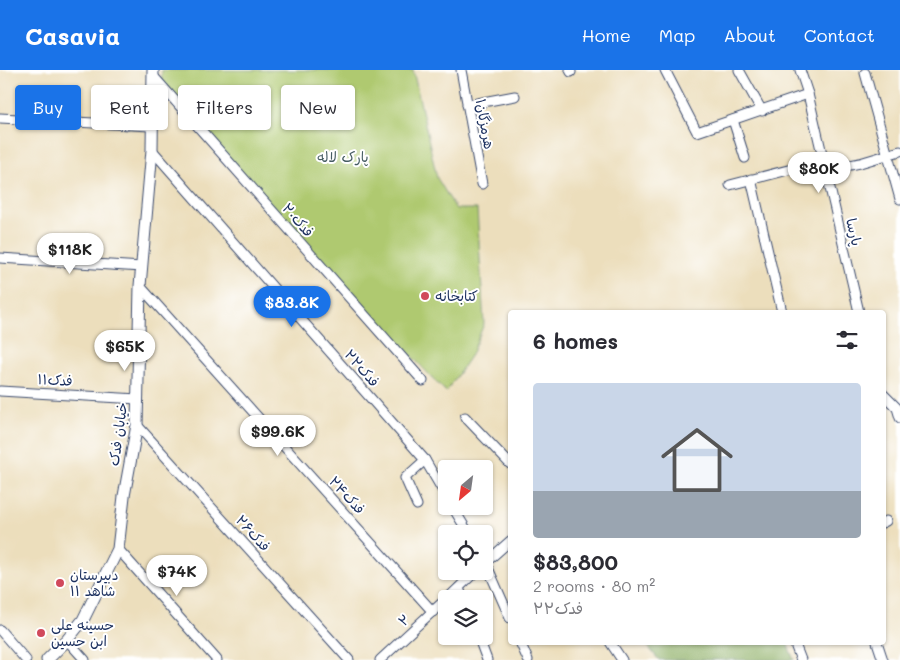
<!DOCTYPE html>
<html lang="en">
<head>
<meta charset="utf-8">
<style>
	body { margin:0; font-family:Mali,"Playpen Sans Arabic",sans-serif; background:#f2f2f3; color:#2b2b33; height:100vh; display:flex; flex-direction:column; font-size:19px; white-space:nowrap }
	* { box-sizing:border-box; margin:0 }
	p { font-size:16px; color:#7c7c81 }
	.icon { flex:none; width:28px; height:28px; fill:none; stroke:currentColor; stroke-width:2; stroke-linecap:round; stroke-linejoin:round }
	.map { position:relative; flex:1; overflow:hidden }
	.sheet { position:absolute; left:508px; top:240px; width:378px; height:335px; display:flex; flex-direction:column; background:#fff; border-radius:5px; box-shadow:0 1px 4px #0004 }
	.sheet>* { flex:none }
	.top-card { position:absolute; left:15px; top:15px; width:418px; height:45px; display:flex; gap:10px }
	.needle { width:32px; rotate:209deg }
	.tools { position:absolute; left:438px; top:390px; display:grid; gap:10px }
	.tools a { display:grid; place-items:center; width:55px; height:55px; border-radius:5px; background:#fff; box-shadow:0 1px 4px #0004; font-size:25px }
	.price { position:absolute; translate:-50% -42px; padding:0 11px; border-radius:18px; background:#fff; color:#222; font-size:16px; line-height:32px; filter:drop-shadow(0 1px 2px #0008) }
	.price::after { content:''; position:absolute; left:50%; top:30px; width:15px; height:11px; margin-left:-8px; background:inherit; clip-path:polygon(0 0,100% 0,50% 100%) }
	.price.on { background:#1a73e8; color:#fff }
	ul { padding:0; list-style:none }
	li { display:grid; align-content:center; gap:10px; height:265px; padding:0 25px }
	li+li { border-top:1px solid #e1e1e2 }
	li span { display:grid; place-items:center; height:155px; border-radius:5px; color:#555 }
	li>.icon { margin-inline-start:auto }
	span .icon { width:90px; height:90px; fill:#fffc; stroke-width:1 }
	li b { font-size:21px }
	h2 { display:flex; justify-content:space-between; align-items:center; height:60px; padding:0 25px; font-size:21px }
	.pill { padding:0 18px; border-radius:5px; background:#fff; box-shadow:0 1px 4px #0004; font-size:18px; line-height:45px }
	.pill.on { background:#1a73e8; color:#fff }
	header { display:flex; align-items:center; gap:30px; box-sizing:border-box; height:70px; padding:0 25px; background:#1a73e8; color:#fff }
	header strong { font-size:24px }
	nav { display:flex; gap:28px; margin-inline-start:auto; font-size:18px }
	.map>svg:first-child { display:block }
	.green { fill:#afc96f; stroke:#657c66 }
	.forest { fill:#8bad62; stroke:#536e60 }
	.lines { fill:none; stroke-linecap:round; stroke-linejoin:round }
	.minor-casing { stroke:#3a496c; stroke-width:11 }
	.tertiary-casing { stroke:#3a496c; stroke-width:13 }
	.minor { stroke:#fff; stroke-width:9 }
	.tertiary { stroke:#fff; stroke-width:11 }
	.poi-dot { fill:#d1495b; stroke:#fff; stroke-width:2 }
	.labels { text-anchor:middle; stroke-width:4; stroke-linejoin:round; paint-order:stroke }
	.street-label { font-size:14px; fill:#1b2f5e; stroke:#fff }
	.park-label { font-size:14px; fill:#475d63; stroke:#fff }
	.poi-label { font-size:14px; fill:#1b2f5e; stroke:#fff; text-anchor:start }
</style>
</head>
<body>
<header>
<strong>Casavia</strong>
<nav><a>Home</a><a>Map</a><a>About</a><a>Contact</a></nav>
</header>
<div class="map">
<svg width="900" height="590" viewBox="0 0 900 590">
	<rect width="100%" height="100%" fill="#fff"/>
	<filter id="ink" filterUnits="userSpaceOnUse"><feTurbulence type="fractalNoise" baseFrequency=".02" numOctaves="2"/><feDisplacementMap in="SourceGraphic" scale="10" xChannelSelector="R" yChannelSelector="G"/><feConvolveMatrix kernelMatrix="1 2 1 2 8 2 1 2 1" color-interpolation-filters="sRGB"/></filter>
	<filter id="wash" filterUnits="userSpaceOnUse"><feTurbulence type="fractalNoise" baseFrequency=".0096" numOctaves="4" result="noise"/><feDisplacementMap in="SourceGraphic" scale="20" xChannelSelector="R" yChannelSelector="G"/><feGaussianBlur stdDeviation="1.12" result="paint"/><feColorMatrix in="noise" values="0 0 0 0 0 0 0 0 0 0 0 0 0 0 0 0 0 1.4 0 .05"/><feComposite in="paint" operator="in"/></filter>
	<g filter="url(#wash)">
		<rect width="100%" height="100%" fill="#ecdebc"/>
		<polygon class="green" points="162,0 413,0 437,108 456,139 477,139 484,254 471,285 446,322 300,170 161,16"/>
		<polygon class="forest" points="645,573 787,573 794,590 659,590"/>
	</g>
	<g filter="url(#ink)">
		<g class="lines">
			<g class="minor-casing">
				<g id="minor">
					<polyline points="461,0 482,114"/>
					<polyline points="570,0 571,2"/>
					<polyline points="665,0 697,62 808,24"/>
					<polyline points="739,0 762,41"/>
					<polyline points="800,0 808,24 859,242"/>
					<polyline points="865,3 900,129"/>
					<polyline points="154,7 423,311"/>
					<polyline points="467,35 515,26"/>
					<polyline points="0,48 150,56"/>
					<polyline points="733,50 745,88"/>
					<polyline points="152,80 425,390 446,426"/>
					<polyline points="826,100 860,93 900,81"/>
					<polyline points="751,109 782,242"/>
					<polyline points="730,115 823,91"/>
					<polyline points="0,188 142,197"/>
					<polyline points="140,216 433,542"/>
					<polyline points="0,321 138,329"/>
					<polyline points="882,323 897,338 900,348"/>
					<polyline points="465,347 510,394"/>
					<polyline points="137,355 349,590"/>
					<polyline points="417,435 405,408 425,390"/>
					<polyline points="452,436 469,464"/>
					<polyline points="882,453 886,451"/>
					<polyline points="118,479 217,590"/>
					<polyline points="484,489 510,548"/>
					<polyline points="484,494 510,471"/>
					<polyline points="459,518 463,529"/>
					<polyline points="447,529 476,501"/>
					<polyline points="0,560 26,590"/>
					<polyline points="478,566 487,590"/>
					<polyline points="67,570 85,590"/>
					<polyline points="520,572 528,590"/>
					<polyline points="610,572 622,590"/>
					<polyline points="794,572 801,590"/>
					<polyline points="877,572 883,590"/>
					<polyline points="380,590 446,529"/>
				</g>
			</g>
			<g class="tertiary-casing">
				<polyline id="tertiary" points="47,590 67,570 83,550 118,479 124,426 137,355 140,216 152,80 153,0"/>
			</g>
			<use href="#minor" class="minor"/>
			<use href="#tertiary" class="tertiary"/>
		</g>
	</g>
	<g class="poi-dot">
		<circle cx="425" cy="226" r="5"/>
		<circle cx="60" cy="513" r="5"/>
		<circle cx="41" cy="563" r="5"/>
	</g>
	<g class="labels">
		<g class="street-label">
			<text transform="translate(485 54) rotate(80)" y="5">هرمزگان۱</text>
			<text transform="translate(298 150) rotate(49)" y="5">فدک۲۰</text>
			<text transform="translate(854 162) rotate(77)" y="5">پارسا</text>
			<text transform="translate(362 298) rotate(49)" y="5">فدک۲۲</text>
			<text transform="translate(55 310) rotate(3)" y="5">فدک۱۱</text>
			<text transform="translate(118 364) rotate(-82)" y="5">خیابان فدک</text>
			<text transform="translate(347 425) rotate(48)" y="5">فدک۲۴</text>
			<text transform="translate(253 463) rotate(48)" y="5">فدک۲۶</text>
			<text transform="translate(404 550) rotate(-42)" y="5">۲</text>
		</g>
		<g class="park-label">
			<text x="343" y="92">پارک لاله</text>
		</g>
		<g class="poi-label">
			<text x="435" y="231">کتابخانه</text>
			<text x="70" y="510">دبیرستان<tspan x="70" dy="16">شاهد ۱۱</tspan></text>
			<text x="51" y="560">حسینه علی<tspan x="51" dy="16">ابن حسین</tspan></text>
		</g>
	</g>
</svg>
<div class="tools">
<a><svg class="needle" viewBox="-14 -14 28 28"><path d="M0-13l5 13h-10z" fill="#e53935"/><path d="M0 13l5-13h-10z" fill="#7c7c81"/></svg></a>
<a><svg class="icon" aria-label="locate" viewBox="0 0 24 24"><circle cx="12" cy="12" r="6"/><path d="M12 2v4M12 18v4M2 12h4M18 12h4"/></svg></a>
<a><svg class="icon" aria-label="layers" viewBox="0 0 24 24"><path d="M12 4l9 5-9 5-9-5zM3 14l9 5 9-5"/></svg></a>
</div>
<b class="price" style="left:819px;top:124px">$80K</b>
<b class="price" style="left:70px;top:205px">$118K</b>
<b class="price on" style="left:292px;top:258px">$83.8K</b>
<b class="price" style="left:125px;top:302px">$65K</b>
<b class="price" style="left:278px;top:387px">$99.6K</b>
<b class="price" style="left:177px;top:527px">$74K</b>
<div class="top-card">
<a class="pill on">Buy</a>
<a class="pill">Rent</a>
<a class="pill">Filters</a>
<a class="pill">New</a>
</div>
<section class="sheet">
<h2>6 homes<svg class="icon" aria-label="filters" viewBox="0 0 24 24"><path d="M4 7h16M4 17h16"/><circle cx="9" cy="7" r="2"/><circle cx="15" cy="17" r="2"/></svg></h2>
<ul>
<li><span style="background:linear-gradient(#c9d6e8 70%,#9aa5b1 0)"><svg class="icon" aria-label="home" viewBox="0 0 24 24"><path d="M3 11l9-7 9 7M6 9v11h12V9"/></svg></span><div><b>$83,800</b><p>2 rooms · 80 m²</p><p>فدک۲۲</p></div></li>
</ul>
</section>
</div>
</body>
</html>
